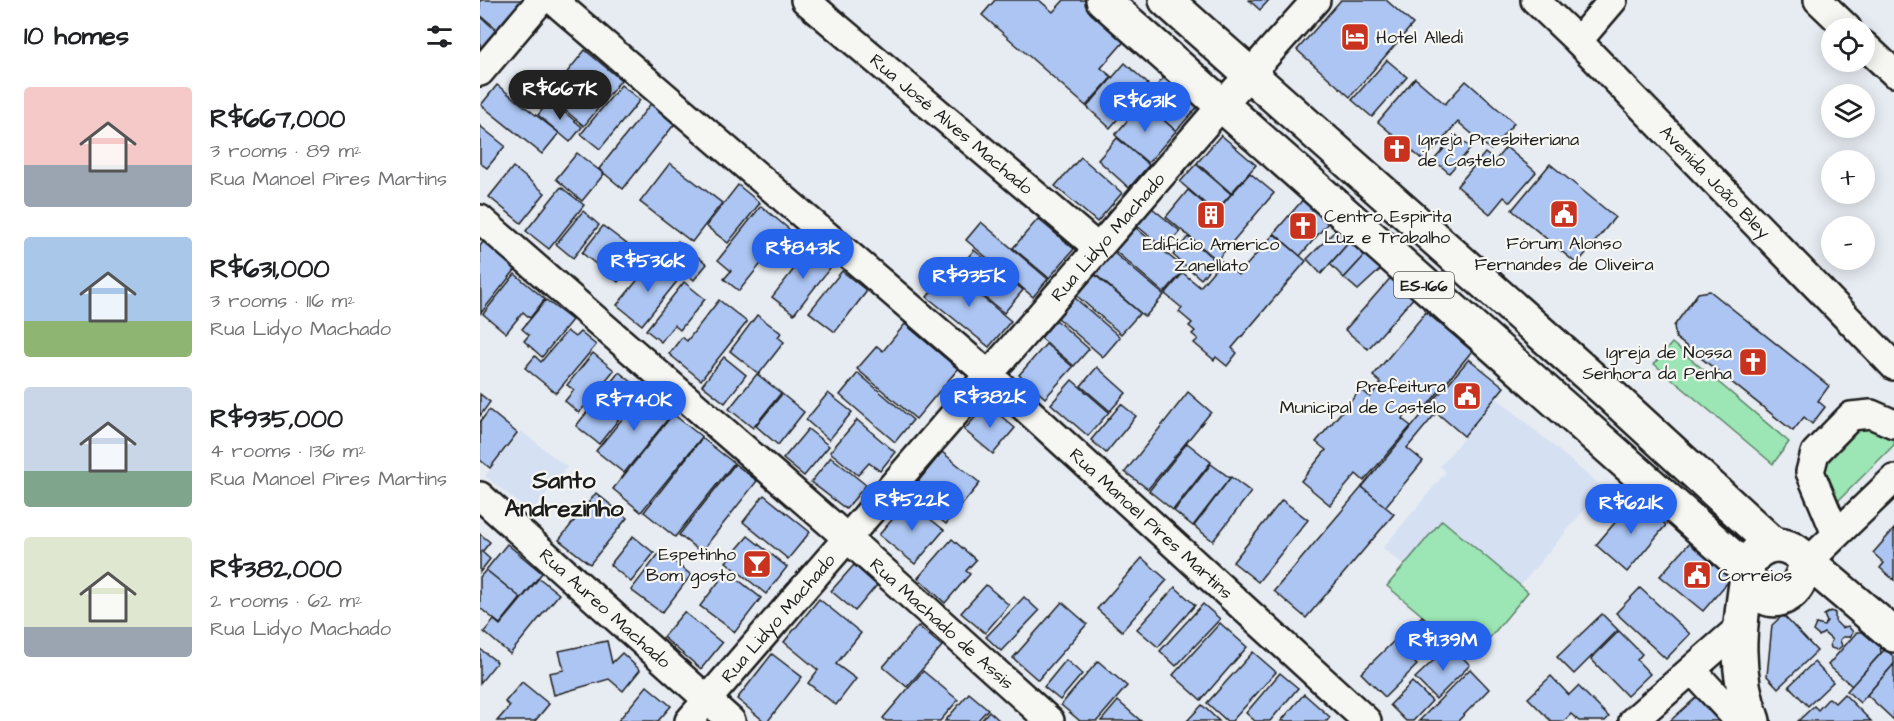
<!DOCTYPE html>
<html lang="en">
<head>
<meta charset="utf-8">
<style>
	body { margin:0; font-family:"Architects Daughter",sans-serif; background:#f2f2f2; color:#202124; height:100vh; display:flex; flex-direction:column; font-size:22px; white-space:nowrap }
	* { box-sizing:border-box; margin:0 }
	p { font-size:20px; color:#757577 }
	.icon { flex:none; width:33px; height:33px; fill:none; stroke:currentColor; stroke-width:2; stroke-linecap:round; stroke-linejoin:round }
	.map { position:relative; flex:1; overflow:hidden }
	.details { display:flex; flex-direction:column; background:#fff; width:480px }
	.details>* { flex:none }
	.controls { position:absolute; left:1341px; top:18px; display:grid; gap:12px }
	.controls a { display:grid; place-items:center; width:54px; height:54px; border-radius:50%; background:#fff; box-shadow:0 3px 15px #0003; font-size:30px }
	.price { position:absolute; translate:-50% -51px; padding:0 14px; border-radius:21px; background:#2563eb; color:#fff; font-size:20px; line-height:39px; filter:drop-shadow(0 2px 3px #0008) }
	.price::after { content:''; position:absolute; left:50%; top:36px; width:18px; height:14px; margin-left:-9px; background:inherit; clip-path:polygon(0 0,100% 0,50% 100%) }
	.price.selected { background:#222; color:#fff }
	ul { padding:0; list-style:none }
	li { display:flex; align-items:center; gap:18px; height:150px; padding:0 24px }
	li span { display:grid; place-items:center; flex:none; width:168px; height:120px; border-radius:6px; color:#555 }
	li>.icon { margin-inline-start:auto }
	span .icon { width:72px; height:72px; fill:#fffc; stroke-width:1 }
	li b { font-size:26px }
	h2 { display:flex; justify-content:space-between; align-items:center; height:72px; padding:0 24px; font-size:26px }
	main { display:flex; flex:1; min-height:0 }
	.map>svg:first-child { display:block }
	.built { fill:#d5e0f2 }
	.green { fill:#9ce5b4; stroke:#5c8068; stroke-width:1.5 }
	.building { fill:#acc5f2; stroke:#1c1c1c; stroke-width:1.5 }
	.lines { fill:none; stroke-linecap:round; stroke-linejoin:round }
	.minor-casing { stroke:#1c1c1c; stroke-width:32 }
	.major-casing { stroke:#1c1c1c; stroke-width:38 }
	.minor { stroke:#f6f6f2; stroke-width:27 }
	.major { stroke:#f6f6f2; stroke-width:33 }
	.labels { text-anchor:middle; stroke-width:4.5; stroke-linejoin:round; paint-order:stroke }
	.shield { fill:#f6f6f2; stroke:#5d5d5c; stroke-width:1.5 }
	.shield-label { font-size:16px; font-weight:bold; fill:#1c1c1c }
	.poi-label { font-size:18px; fill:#1c1c1c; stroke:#f6f6f2; text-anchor:start }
	.street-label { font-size:18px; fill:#1c1c1c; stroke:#f6f6f2 }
	.district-label { font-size:24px; font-weight:bold; fill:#1c1c1c; stroke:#f6f6f2 }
</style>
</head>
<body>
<main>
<section class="details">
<h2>10 homes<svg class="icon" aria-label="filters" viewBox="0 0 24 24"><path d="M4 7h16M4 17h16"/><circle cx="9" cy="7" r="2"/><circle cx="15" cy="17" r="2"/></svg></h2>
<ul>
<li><span style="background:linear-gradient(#f6c9c9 65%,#9aa5b1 0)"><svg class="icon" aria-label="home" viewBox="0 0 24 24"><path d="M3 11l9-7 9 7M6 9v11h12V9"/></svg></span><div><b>R$667,000</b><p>3 rooms · 89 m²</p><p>Rua Manoel Pires Martins</p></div></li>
<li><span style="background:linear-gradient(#a9c7e8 70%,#8fb573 0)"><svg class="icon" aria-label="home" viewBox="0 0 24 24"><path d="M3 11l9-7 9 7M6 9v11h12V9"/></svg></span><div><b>R$631,000</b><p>3 rooms · 116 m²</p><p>Rua Lidyo Machado</p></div></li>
<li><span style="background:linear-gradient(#c9d6e8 70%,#7fa58c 0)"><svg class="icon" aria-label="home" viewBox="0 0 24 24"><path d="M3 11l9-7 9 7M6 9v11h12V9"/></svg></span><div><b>R$935,000</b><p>4 rooms · 136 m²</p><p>Rua Manoel Pires Martins</p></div></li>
<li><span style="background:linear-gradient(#dfe7d0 75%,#9aa5b1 0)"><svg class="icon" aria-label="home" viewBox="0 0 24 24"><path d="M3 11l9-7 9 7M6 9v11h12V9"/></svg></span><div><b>R$382,000</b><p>2 rooms · 62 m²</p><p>Rua Lidyo Machado</p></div></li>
</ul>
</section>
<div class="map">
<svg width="1414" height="721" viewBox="0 0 1414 721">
	<rect width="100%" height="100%" fill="#e7ecf2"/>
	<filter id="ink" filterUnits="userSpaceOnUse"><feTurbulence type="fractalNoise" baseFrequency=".0167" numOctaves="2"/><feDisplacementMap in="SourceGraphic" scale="12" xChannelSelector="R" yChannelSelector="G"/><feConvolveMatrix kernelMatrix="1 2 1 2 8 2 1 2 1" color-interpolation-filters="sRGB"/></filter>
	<g filter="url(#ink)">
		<g class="built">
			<polygon points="1017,398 1123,488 1040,586 962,520 924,565 903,548 966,472 960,466"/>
			<polygon points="41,431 87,467 51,513 5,476"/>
		</g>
		<g class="green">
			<polygon points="1192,343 1309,442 1293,464 1174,364"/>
			<polygon points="1385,424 1414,434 1414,445 1356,503 1342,468"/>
			<polygon points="962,520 1048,592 993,658 907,586"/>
		</g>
		<g class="building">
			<polygon points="0,0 44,0 22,33 0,15"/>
			<polygon points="515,0 559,0 573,12 584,0 606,0 648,37 621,68 632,77 606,106 502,15"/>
			<polygon points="769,0 789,0 780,10"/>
			<polygon points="861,0 906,0 933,24 870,97 817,50"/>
			<polygon points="0,16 20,34 0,57"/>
			<polygon points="105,50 141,80 104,126 68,96"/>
			<polygon points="907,60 927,77 892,117 872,100"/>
			<polygon points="645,63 668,84 630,128 607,107"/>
			<polygon points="686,75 720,104 696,131 663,102"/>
			<polygon points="935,78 965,104 986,81 1034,123 1011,150 978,122 944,161 898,122"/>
			<polygon points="17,85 79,133 62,154 1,105"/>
			<polygon points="141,85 160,100 120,149 101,134"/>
			<polygon points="70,100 102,127 90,142 58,115"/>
			<polygon points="173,101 197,121 143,189 119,169"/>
			<polygon points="663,102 696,131 668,163 635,135"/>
			<polygon points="0,126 25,146 7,168 0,163"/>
			<polygon points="741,135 776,165 751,193 717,163"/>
			<polygon points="976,135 991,148 969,173 954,160"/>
			<polygon points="637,138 669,165 649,188 618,160"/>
			<polygon points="1026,147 1056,172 1030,202 1024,197 1010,214 977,186 1005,153 1015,161"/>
			<polygon points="97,153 124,174 102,201 76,179"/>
			<polygon points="601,157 642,193 617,222 575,186"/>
			<polygon points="190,163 242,203 212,242 160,202"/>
			<polygon points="716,164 751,194 735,212 700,182"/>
			<polygon points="1070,164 1135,217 1097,264 1032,210"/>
			<polygon points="33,167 65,193 41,223 9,197"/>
			<polygon points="770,173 794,193 737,260 686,217 708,190 735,213"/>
			<polygon points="258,185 280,203 248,243 226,226"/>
			<polygon points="81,187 104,205 69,249 46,231"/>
			<polygon points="826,196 852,218 820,256 794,233"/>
			<polygon points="281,206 309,229 259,291 244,279 251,271 238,260"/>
			<polygon points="672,208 700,231 685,249 657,226"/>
			<polygon points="103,211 119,225 93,258 76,244"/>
			<polygon points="558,219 594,249 569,278 533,248"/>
			<polygon points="501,222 568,279 553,297 486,240"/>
			<polygon points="123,226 160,254 138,282 102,253"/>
			<polygon points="656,228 705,269 684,293 635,251"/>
			<polygon points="857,229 871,240 841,274 827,259"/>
			<polygon points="314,232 330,245 314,264 298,251"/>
			<polygon points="794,234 826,261 752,348 757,353 747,366 736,357 734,360 714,343 718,339 712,334 715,331 709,326 712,323 699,312 702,308 685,294 703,273 720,287 742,261 758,275"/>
			<polygon points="708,237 736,261 721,279 693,255"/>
			<polygon points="6,238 39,265 1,313 0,246"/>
			<polygon points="871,240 887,253 864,278 850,264"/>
			<polygon points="198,241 227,264 214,280 185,256"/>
			<polygon points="332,246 354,263 314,314 292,297"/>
			<polygon points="494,250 543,290 524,313 475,273"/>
			<polygon points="634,253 684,295 665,317 615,274"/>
			<polygon points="887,253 903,267 878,290 864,278"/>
			<polygon points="174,260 198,280 162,325 137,305"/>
			<polygon points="466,267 531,321 509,347 447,297 463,278 459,275"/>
			<polygon points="362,271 387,291 355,332 329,312"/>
			<polygon points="35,274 65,299 50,318 43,312 26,333 3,314"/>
			<polygon points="615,275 660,313 641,334 597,296"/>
			<polygon points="913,275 936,295 888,349 865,330"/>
			<polygon points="204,282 225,299 200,330 194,325 181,342 166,330"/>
			<polygon points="1230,291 1349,386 1338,401 1345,407 1332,424 1324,417 1313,431 1196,338 1194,326 1218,293"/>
			<polygon points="595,298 640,337 623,357 578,318"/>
			<polygon points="66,300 92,320 62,357 44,341 49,335 42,329"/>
			<polygon points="239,300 267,322 221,380 189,354 202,337 207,341"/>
			<polygon points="946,312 992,351 942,412 934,405 922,419 931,426 884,481 876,474 850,505 821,481 846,450 836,442 881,389 890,397 901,383 893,376"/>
			<polygon points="277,315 301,333 298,337 304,342 279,374 250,351"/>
			<polygon points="576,320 609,349 594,366 561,338"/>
			<polygon points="425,324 478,369 436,419 377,369 397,346 403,351"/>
			<polygon points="87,331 95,337 100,332 116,345 76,393 45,368 55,356 61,362"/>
			<polygon points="566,344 593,367 565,398 539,375"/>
			<polygon points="113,353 134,370 99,413 85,401 94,390 87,385"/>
			<polygon points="244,357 266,375 245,403 222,385"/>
			<polygon points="989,359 1024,387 984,436 949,406"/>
			<polygon points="617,367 646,393 630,411 601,386"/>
			<polygon points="139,372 162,390 119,444 96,426"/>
			<polygon points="378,373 433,420 415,442 360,395"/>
			<polygon points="277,374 301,393 273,428 249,409"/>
			<polygon points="592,380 629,412 608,436 571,404"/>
			<polygon points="164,392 192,414 144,473 116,451"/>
			<polygon points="708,392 731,412 668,489 645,472"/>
			<polygon points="348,393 372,412 349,440 326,420"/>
			<polygon points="0,394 10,402 0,416"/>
			<polygon points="302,394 324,412 298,445 276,426"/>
			<polygon points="507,404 535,428 513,454 484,430"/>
			<polygon points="641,404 656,416 626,453 611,440"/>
			<polygon points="949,406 957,412 927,448 943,461 905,507 882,487"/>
			<polygon points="9,410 37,433 10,468 0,460 0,422"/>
			<polygon points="193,414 222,437 161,512 133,489"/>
			<polygon points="377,420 415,452 400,471 389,463 378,475 350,452"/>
			<polygon points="328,429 349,446 324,476 303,459"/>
			<polygon points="222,438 254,463 195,537 164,512"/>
			<polygon points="707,443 731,462 693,510 669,491"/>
			<polygon points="462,452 500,483 466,524 428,494"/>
			<polygon points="351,457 386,485 366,509 331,482"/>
			<polygon points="255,464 277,481 221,552 199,535"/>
			<polygon points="731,464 750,478 713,526 694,511"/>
			<polygon points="751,477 771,492 733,541 714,526"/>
			<polygon points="882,487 914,514 826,618 794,591"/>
			<polygon points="116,493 147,518 110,564 79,540"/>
			<polygon points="284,495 330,532 308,559 263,522"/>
			<polygon points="1155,499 1186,525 1147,572 1116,545"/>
			<polygon points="802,500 828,520 778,582 753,562"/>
			<polygon points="428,501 464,530 435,564 399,535"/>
			<polygon points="1414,529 1414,580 1400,568 1404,563 1393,553"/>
			<polygon points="0,534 10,542 2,552 10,559 0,572"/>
			<polygon points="153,536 174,553 151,582 130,565"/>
			<polygon points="268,536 307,567 286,594 246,562"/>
			<polygon points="472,539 496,560 486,571 490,574 465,603 438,578"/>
			<polygon points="1212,540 1254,575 1223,611 1180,576"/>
			<polygon points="27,544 62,573 41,599 6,570"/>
			<polygon points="181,551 211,575 182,613 151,590"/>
			<polygon points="662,558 687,580 642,631 617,609"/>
			<polygon points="374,565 397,585 375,611 351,591"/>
			<polygon points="6,570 41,598 20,624 0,608 0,577"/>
			<polygon points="247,571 281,598 255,632 220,606"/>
			<polygon points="59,578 79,594 30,654 4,632 14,620 20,625"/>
			<polygon points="506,585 529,605 505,633 481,613"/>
			<polygon points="695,587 715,605 678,647 657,629"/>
			<polygon points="1160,588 1210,634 1186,659 1136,613"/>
			<polygon points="544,597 559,611 521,651 506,637"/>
			<polygon points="339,599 381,633 356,664 376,679 356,705 328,683 338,670 304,642"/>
			<polygon points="582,602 607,624 558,680 533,658"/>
			<polygon points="723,604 740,619 696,666 680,651"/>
			<polygon points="1351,611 1355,613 1355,621 1362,628 1368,626 1373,632 1370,637 1363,637 1360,640 1362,646 1357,650 1351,648 1350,644 1352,640 1344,633 1339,636 1333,631 1336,624 1344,626 1347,622 1344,615"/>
			<polygon points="204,612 242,643 221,669 183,637"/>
			<polygon points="1122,614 1138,630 1094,674 1077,657"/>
			<polygon points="1303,615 1337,651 1298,688 1287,676 1292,625"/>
			<polygon points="942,616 963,637 938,661 917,640"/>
			<polygon points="740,623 767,647 721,700 693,675"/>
			<polygon points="438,626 462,646 427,687 403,667"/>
			<polygon points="1139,631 1162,654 1157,660 1170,674 1147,696 1111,659"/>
			<polygon points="1377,632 1384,632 1400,646 1401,653 1372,686 1348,665"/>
			<polygon points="127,641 132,663 142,653 160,670 143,691 129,679 74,695 69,673 84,670 79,651"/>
			<polygon points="914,641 937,665 905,697 881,673"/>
			<polygon points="970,645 990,665 956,699 935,678"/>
			<polygon points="0,649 17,662 0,683"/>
			<polygon points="1405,649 1414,657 1414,664 1380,703 1367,691"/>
			<polygon points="773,652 796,672 752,721 747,721 727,703"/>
			<polygon points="292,654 322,677 288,721 284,721 257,699"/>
			<polygon points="586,660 602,674 580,700 564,687"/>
			<polygon points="618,661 647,686 617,721 600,721 581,705"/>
			<polygon points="1334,662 1353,682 1328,706 1309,686"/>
			<polygon points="1414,664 1414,720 1387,695"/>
			<polygon points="990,669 1009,689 978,721 939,721"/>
			<polygon points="443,671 478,700 460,721 406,721 403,718"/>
			<polygon points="800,673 818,688 790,721 775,721 766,713"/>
			<polygon points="1071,676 1089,695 1098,686 1129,717 1125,721 1099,721 1091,714 1084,721 1071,721 1048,698"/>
			<polygon points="42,682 69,704 55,721 17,721 30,706 25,702"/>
			<polygon points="932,682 952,701 933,721 926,721 910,705"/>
			<polygon points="167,686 191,706 178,721 138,721"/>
			<polygon points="489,693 508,709 497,721 465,721"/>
			<polygon points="1221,693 1246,721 1190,721"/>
			<polygon points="824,694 850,717 847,721 801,721"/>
			<polygon points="1364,694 1391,721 1318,721 1334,706 1338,710 1349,698 1355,703"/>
			<polygon points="638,701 661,721 621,721"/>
			<polygon points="722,705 739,721 707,721"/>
			<polygon points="509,711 520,721 501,721"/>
		</g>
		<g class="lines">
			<g class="minor-casing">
				<g id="minor">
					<path id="s1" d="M73,0L509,375L887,721"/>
					<path id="s2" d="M325,0L618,248"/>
					<path id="s3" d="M1055,0L1098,41L1414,366"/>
					<polyline points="1338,0 1367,28"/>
					<polyline points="1098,41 1133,0"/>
					<polyline points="1384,45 1414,73"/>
					<polyline points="0,72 61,0"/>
					<path id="s4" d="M0,219L367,538L570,721"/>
					<path id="s5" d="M0,496L251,721"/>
					<polyline points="1356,534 1330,472 1335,453 1371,416 1391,414 1414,424"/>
					<polyline points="1328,562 1414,479"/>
					<polyline points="1212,670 1259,721"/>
					<path id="s6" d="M209,721L742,105L836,0"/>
					<polyline points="1153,721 1259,628"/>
				</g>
			</g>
			<g class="major-casing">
				<g id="major">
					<polyline points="623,0 1266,569"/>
					<polyline points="686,0 1124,389 1294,545"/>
					<path d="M1294,545C1308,544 1318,552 1328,562C1324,570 1321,580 1316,587C1296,613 1271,595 1266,569C1272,556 1278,548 1294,545Z"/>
					<polyline points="1328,562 1414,635"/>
					<path d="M1267,577C1259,628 1254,671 1273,721"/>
				</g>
			</g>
			<use href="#minor" class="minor"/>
			<use href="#major" class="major"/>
		</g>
	</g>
	<defs>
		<g id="hotel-square" transform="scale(1.5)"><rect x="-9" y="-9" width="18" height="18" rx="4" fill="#c8321e" stroke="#f6f6f2"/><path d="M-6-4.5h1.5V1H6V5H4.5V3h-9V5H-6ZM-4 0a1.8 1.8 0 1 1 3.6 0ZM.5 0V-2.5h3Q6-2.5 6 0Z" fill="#fff"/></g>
		<g id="church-square" transform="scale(1.5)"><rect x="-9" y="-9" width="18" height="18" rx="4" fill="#c8321e" stroke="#f6f6f2"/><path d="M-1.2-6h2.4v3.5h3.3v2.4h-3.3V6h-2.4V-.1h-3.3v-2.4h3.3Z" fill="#fff"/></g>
		<g id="civic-square" transform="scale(1.5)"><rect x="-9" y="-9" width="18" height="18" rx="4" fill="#c8321e" stroke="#f6f6f2"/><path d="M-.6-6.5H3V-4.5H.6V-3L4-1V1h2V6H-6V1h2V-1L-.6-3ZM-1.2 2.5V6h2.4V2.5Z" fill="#fff"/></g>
		<g id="building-square" transform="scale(1.5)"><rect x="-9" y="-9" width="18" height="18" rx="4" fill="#c8321e" stroke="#f6f6f2"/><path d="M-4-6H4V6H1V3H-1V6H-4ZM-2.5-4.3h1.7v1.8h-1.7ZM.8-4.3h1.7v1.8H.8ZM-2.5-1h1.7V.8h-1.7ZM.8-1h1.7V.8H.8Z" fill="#fff"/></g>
		<g id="bar-square" transform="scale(1.5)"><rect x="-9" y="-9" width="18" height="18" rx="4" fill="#c8321e" stroke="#f6f6f2"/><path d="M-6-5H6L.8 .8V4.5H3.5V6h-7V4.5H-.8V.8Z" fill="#fff"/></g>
	</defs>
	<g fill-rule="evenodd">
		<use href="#hotel-square" x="875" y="37"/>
		<use href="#church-square" x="917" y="149"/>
		<use href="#civic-square" x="1084" y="214"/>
		<use href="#building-square" x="731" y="215"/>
		<use href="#church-square" x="823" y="226"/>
		<use href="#church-square" x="1273" y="362"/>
		<use href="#civic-square" x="987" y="396"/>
		<use href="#bar-square" x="277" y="564"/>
		<use href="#civic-square" x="1217" y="575"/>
	</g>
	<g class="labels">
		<rect class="shield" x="914" y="272" width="60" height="26" rx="4.5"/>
		<g class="shield-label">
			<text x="944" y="291">ES-166</text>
		</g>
		<g class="poi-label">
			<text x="896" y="43">Hotel Alledi</text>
			<text x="938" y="145">Igreja Presbiteriana<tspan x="938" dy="21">de Castelo</tspan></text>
			<text x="844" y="222">Centro Espirita<tspan x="844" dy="21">Luz e Trabalho</tspan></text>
			<text x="1084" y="249" text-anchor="middle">Fórum Alonso<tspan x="1084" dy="21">Fernandes de Oliveira</tspan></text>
			<text x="731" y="250" text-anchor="middle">Edifício Americo<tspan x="731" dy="21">Zanellato</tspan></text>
			<text x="1252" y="358" text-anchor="end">Igreja de Nossa<tspan x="1252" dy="21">Senhora da Penha</tspan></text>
			<text x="966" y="392" text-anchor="end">Prefeitura<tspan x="966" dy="21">Municipal de Castelo</tspan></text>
			<text x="256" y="560" text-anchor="end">Espetinho<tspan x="256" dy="21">Bom gosto</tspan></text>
			<text x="1238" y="581">Correios</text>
		</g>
		<g class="street-label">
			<text dy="6" stroke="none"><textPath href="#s2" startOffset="192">Rua José Alves Machado</textPath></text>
			<text dy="6" stroke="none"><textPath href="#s3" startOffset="256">Avenida João Bley</textPath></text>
			<text dy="6" stroke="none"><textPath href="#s6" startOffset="640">Rua Lidyo Machado</textPath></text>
			<text dy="6" stroke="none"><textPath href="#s1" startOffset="795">Rua Manoel Pires Martins</textPath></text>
			<text dy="6" stroke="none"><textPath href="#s5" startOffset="168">Rua Aureo Machado</textPath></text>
			<text dy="6" stroke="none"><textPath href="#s6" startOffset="136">Rua Lidyo Machado</textPath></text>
			<text dy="6" stroke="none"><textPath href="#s4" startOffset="614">Rua Machado de Assis</textPath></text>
		</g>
		<g class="district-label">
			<text x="84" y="488">Santo<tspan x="84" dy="28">Andrezinho</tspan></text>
		</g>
	</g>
</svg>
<div class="controls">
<a><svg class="icon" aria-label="locate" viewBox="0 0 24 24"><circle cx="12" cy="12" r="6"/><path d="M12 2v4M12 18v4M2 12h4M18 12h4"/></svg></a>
<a><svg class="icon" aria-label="layers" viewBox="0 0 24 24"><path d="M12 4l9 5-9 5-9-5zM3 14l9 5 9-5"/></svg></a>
<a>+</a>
<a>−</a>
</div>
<b class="price selected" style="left:80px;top:121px">R$667K</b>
<b class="price" style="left:665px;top:133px">R$631K</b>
<b class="price" style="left:323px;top:280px">R$843K</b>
<b class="price" style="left:168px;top:293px">R$536K</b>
<b class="price" style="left:489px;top:308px">R$935K</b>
<b class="price" style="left:510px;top:429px">R$382K</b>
<b class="price" style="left:154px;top:432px">R$740K</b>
<b class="price" style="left:432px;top:532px">R$522K</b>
<b class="price" style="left:1151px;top:535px">R$621K</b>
<b class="price" style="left:963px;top:672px">R$1.39M</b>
</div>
</main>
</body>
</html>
